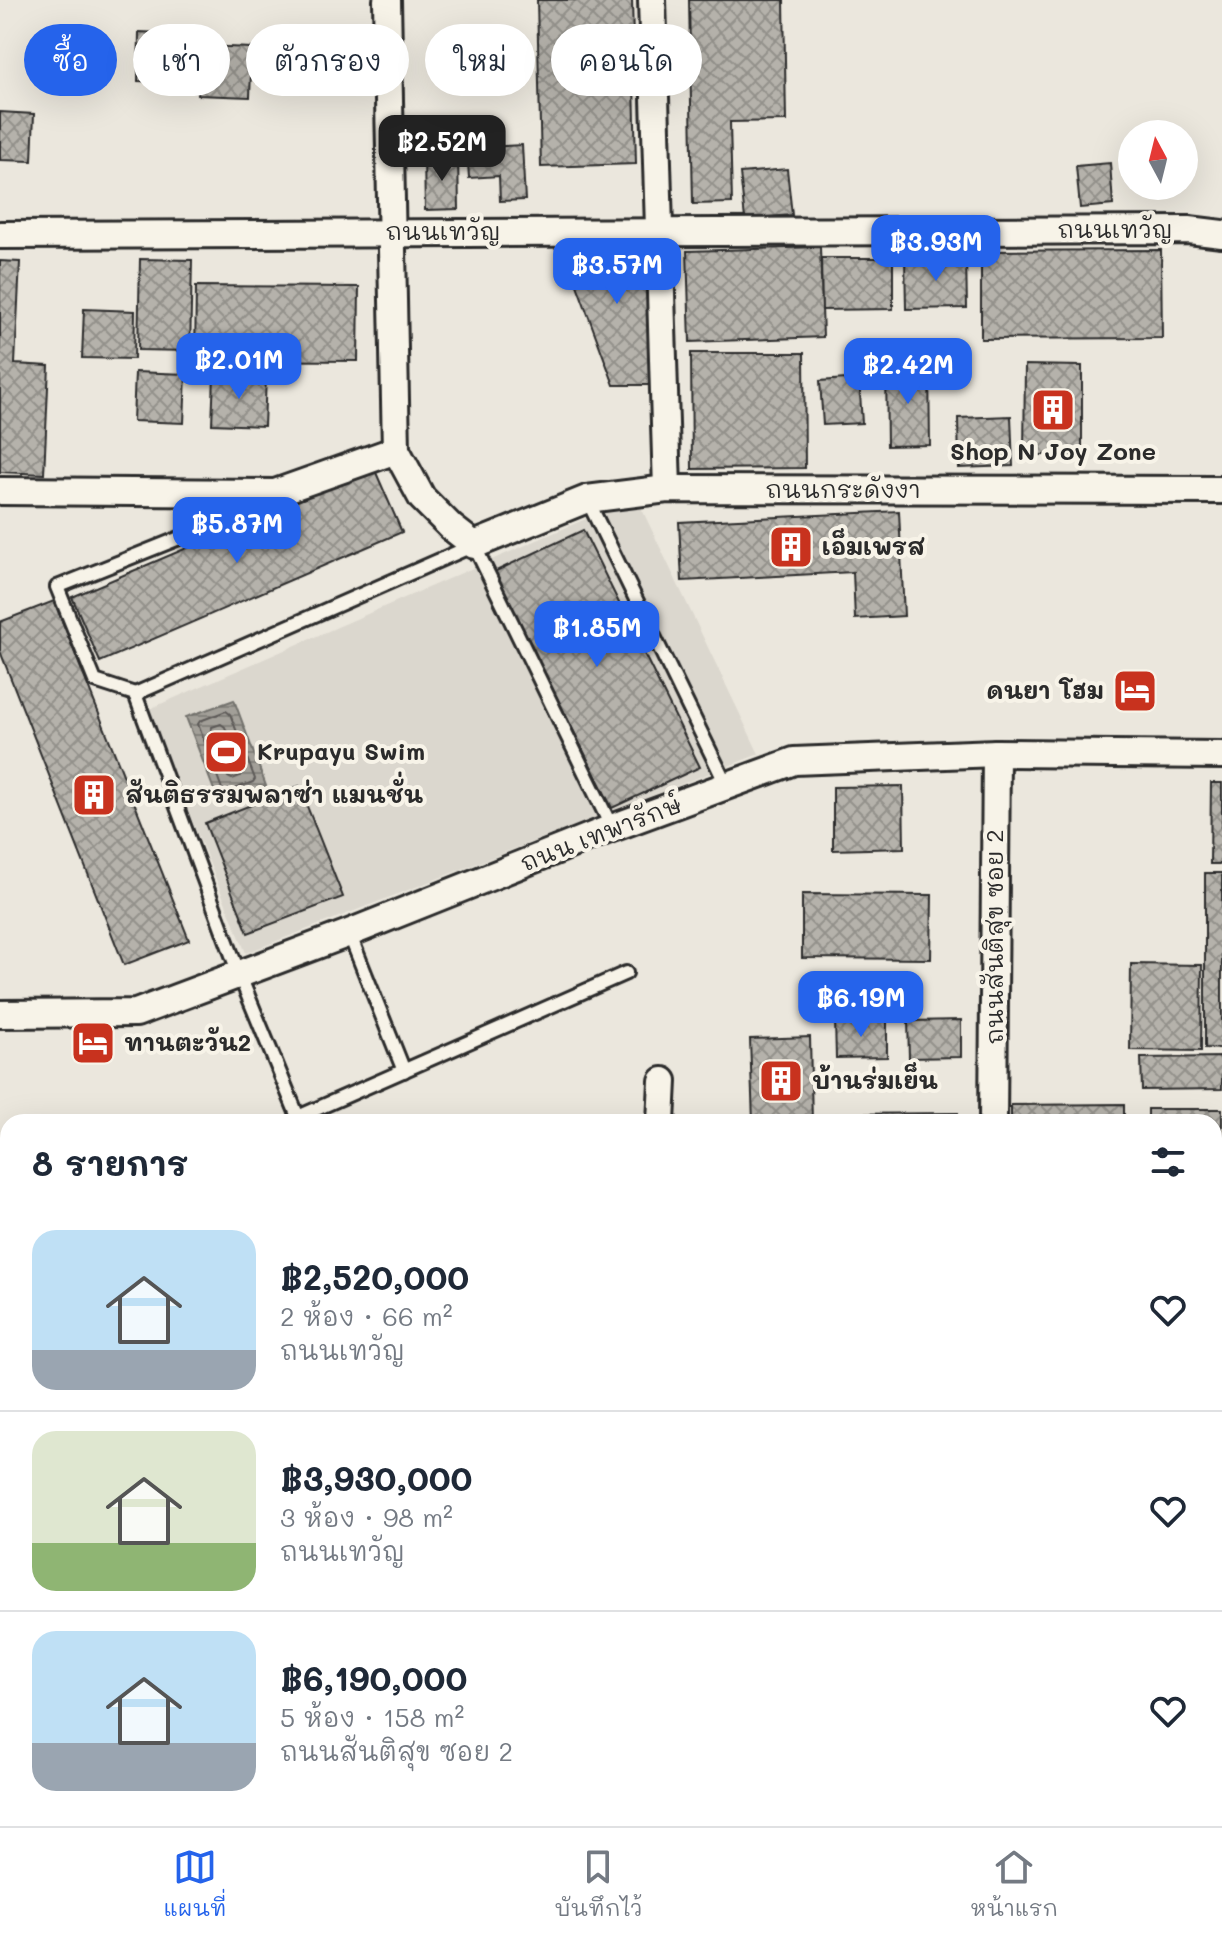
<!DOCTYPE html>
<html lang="th">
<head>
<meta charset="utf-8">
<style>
	body { margin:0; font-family:Mali,"Playpen Sans Thai",sans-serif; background:#f2f2f3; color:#1f2937; height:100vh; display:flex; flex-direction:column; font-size:30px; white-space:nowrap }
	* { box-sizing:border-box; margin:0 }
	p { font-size:26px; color:#747a83 }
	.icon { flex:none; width:44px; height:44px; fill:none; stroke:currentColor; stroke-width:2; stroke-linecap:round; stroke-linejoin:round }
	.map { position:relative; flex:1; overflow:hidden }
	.panel { position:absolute; left:0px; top:1114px; width:1222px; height:712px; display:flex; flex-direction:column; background:#fff; border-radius:24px 24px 0 0; box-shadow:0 8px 32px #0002 }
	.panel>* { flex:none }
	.top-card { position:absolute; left:24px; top:24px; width:800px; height:72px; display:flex; gap:16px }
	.needle { width:52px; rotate:353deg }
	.tools { position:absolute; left:1118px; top:120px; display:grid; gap:16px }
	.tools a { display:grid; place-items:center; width:80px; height:80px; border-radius:50%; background:#fff; box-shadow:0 8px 32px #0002; font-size:40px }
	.price { position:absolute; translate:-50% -68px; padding:0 18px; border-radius:16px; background:#2563eb; color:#fff; font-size:26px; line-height:52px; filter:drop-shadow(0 2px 4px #0008) }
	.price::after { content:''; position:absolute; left:50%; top:48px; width:24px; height:18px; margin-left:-12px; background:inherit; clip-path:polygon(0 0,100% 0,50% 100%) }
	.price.current { background:#222; color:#fff }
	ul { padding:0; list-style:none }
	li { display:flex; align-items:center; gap:24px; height:200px; padding:0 32px }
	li+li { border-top:2px solid #e0e1e3 }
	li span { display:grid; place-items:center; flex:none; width:224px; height:160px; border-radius:24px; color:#555 }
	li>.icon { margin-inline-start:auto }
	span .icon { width:96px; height:96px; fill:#fffc; stroke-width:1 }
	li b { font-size:34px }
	h2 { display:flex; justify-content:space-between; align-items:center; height:96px; padding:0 32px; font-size:34px }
	.chip { padding:0 28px; border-radius:36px; background:#fff; box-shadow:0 8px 32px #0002; font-size:28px; line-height:72px }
	.chip.current { background:#2563eb; color:#fff }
	.tab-bar { display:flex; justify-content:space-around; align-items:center; height:112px; border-top:2px solid #e0e1e3; background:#fff; font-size:22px; color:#747a83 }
	.tab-bar a { display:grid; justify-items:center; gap:4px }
	.tab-bar .current { color:#2563eb }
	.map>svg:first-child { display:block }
	.built { fill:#dbd7ce }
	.water { fill:url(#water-rules); stroke:#72716c; stroke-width:2 }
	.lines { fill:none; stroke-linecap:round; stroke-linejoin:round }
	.shore { stroke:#5b5957; stroke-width:2 }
	.building { fill:url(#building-cross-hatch); stroke:#2b2b2b; stroke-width:2 }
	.lane-casing { stroke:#2b2b2b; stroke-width:18 }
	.street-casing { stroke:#2b2b2b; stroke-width:32 }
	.lane { stroke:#f7f3e8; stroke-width:12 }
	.street { stroke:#f7f3e8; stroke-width:26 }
	.labels { text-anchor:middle; stroke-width:8; stroke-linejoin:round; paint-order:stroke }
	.street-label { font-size:24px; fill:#2b2b2b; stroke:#f7f3e8 }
	.poi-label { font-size:24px; font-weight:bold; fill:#2b2b2b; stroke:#f7f3e8; text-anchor:start }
</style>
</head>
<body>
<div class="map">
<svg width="1222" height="1826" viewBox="0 0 1222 1826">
	<defs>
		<pattern id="water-rules" width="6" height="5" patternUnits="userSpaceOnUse" patternTransform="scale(2)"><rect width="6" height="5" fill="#a29f98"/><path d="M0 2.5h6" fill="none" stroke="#84827c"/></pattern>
		<pattern id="building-cross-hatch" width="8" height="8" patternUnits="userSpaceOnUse" patternTransform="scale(2)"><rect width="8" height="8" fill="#b5b2ab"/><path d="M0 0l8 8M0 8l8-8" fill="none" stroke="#93918b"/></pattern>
	</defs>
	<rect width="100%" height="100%" fill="#ebe7dd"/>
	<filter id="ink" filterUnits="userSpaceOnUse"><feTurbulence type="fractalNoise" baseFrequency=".0125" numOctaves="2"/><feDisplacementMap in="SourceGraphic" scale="16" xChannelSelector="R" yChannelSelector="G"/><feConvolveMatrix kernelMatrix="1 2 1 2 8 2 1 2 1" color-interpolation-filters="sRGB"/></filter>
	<g filter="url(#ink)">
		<polygon class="built" points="636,497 759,754 246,953 147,710"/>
		<polygon class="water" points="234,700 266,786 219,803 186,717"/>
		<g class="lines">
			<g class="shore">
				<polygon points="226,711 230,714 255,779 253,782 226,792 222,789 198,724 200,721"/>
				<polygon points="221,724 225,727 242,772 240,776 232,779 228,777 211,731 212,727"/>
			</g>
		</g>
		<g class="building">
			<polygon points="537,0 632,0 636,164 541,167"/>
			<polygon points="689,0 784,0 786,121 730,122 732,203 693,204"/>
			<polygon points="139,32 191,34 189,83 138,81"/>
			<polygon points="200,46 252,48 250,97 198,95"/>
			<polygon points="0,112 34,114 32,161 0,160"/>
			<polygon points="522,145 525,200 500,201 499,176 469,178 467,148"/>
			<polygon points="458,156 459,209 425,210 424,157"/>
			<polygon points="1110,163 1113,205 1080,208 1076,166"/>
			<polygon points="787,169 792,215 745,219 740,173"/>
			<polygon points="648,245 650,385 614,385 563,247"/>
			<polygon points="820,247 823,337 690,342 687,251"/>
			<polygon points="1161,250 1162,338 981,339 981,251"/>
			<polygon points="966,257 967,308 906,309 905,258"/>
			<polygon points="821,258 893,258 893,309 822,310"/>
			<polygon points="140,259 192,260 190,351 138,350"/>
			<polygon points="0,261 20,262 15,364 49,366 44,474 0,472"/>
			<polygon points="196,286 359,287 358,361 195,360"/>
			<polygon points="84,309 135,311 134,359 82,358"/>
			<polygon points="691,353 804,353 805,468 692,469"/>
			<polygon points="1025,365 1082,366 1082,455 1024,455"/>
			<polygon points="886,367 929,367 930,445 887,446"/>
			<polygon points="135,372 186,374 184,423 133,421"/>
			<polygon points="214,376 266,377 264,426 212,424"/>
			<polygon points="859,378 862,423 823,425 820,381"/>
			<polygon points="1011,416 1013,466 959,468 958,418"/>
			<polygon points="374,468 402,532 100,662 72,597"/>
			<polygon points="899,511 904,616 855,619 853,572 682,581 679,522"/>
			<polygon points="583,530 700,767 612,808 494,572"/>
			<polygon points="54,601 189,940 124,965 0,651 0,622"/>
			<polygon points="1211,783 1222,783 1222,864 1210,864"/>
			<polygon points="299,786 343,897 248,933 205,823"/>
			<polygon points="903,786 904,848 833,850 833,787"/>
			<polygon points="1205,873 1222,873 1222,1049 1205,1048"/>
			<polygon points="802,894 932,895 931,959 802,958"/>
			<polygon points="1131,964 1202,965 1201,1051 1130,1050"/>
			<polygon points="887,1020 887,1057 836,1058 835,1021"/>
			<polygon points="961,1020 961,1057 909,1058 908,1021"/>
			<polygon points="810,1037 812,1122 753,1122 750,1039"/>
			<polygon points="1222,1057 1222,1089 1142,1090 1141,1058"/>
			<polygon points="1124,1104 1124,1122 1011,1122 1011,1105"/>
			<polygon points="1148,1109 1222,1109 1222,1157 1214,1157 1214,1122 1148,1122"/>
			<polygon points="958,1113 958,1122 835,1122 835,1114"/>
			<rect x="1214" y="1300" width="8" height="82"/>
			<rect x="1214" y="1439" width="5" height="48"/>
			<rect x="0" y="1570" width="8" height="90"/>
			<rect x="1214" y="1697" width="8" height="103"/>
			<polygon points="0,1810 8,1810 8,1818 21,1818 21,1826 0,1826"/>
		</g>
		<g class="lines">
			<g class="lane-casing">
				<g id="lane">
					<polyline points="587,499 727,786"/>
					<polyline points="135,694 95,681 57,587 262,505"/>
					<polyline points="612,828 474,545 135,694 239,974 298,1117 626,973"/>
					<polyline points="349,933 404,1071"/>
				</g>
			</g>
			<g class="street-casing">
				<g id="street">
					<polyline points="387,0 396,450 422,498 451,527 474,545 587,499 667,489 1222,490"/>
					<polyline points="652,0 667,489"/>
					<polyline points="0,235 1189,230 1222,234"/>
					<polyline points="0,491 275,493 396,450"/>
					<polyline points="0,1014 136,1013 349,933 612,828 794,761 996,753 1222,755"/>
					<polyline points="661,1122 663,1081"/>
					<polyline points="993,1122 996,753"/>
					<polyline points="0,1261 8,1261"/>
					<polyline points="1214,1269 1222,1269"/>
					<polyline points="0,1520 8,1520"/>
					<polyline points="0,1788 8,1788"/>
					<polyline points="242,1818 242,1826"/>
					<polyline points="1058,1818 1117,1826"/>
					<polyline points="386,1826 387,1818"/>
				</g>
			</g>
			<use href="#lane" class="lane"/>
			<use href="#street" class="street"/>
		</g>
	</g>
	<defs>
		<g id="building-square" transform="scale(2.3)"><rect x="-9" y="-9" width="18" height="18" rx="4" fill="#c8321e" stroke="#f7f3e8"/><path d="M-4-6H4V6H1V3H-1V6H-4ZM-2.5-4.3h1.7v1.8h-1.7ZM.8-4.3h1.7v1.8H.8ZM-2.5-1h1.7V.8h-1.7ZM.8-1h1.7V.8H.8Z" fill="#fff"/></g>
		<g id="hotel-square" transform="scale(2.3)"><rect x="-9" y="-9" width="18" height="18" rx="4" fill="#c8321e" stroke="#f7f3e8"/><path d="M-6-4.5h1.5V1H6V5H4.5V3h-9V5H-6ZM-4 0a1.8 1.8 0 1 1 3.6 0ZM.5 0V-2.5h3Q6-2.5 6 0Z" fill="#fff"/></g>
		<g id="stadium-square" transform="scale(2.3)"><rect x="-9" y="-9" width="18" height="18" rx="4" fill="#c8321e" stroke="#f7f3e8"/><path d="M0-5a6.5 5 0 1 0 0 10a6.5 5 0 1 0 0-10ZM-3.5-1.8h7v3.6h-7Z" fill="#fff"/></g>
	</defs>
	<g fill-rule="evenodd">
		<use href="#building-square" x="1053" y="410"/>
		<use href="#building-square" x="791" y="547"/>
		<use href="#hotel-square" x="1135" y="691"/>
		<use href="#stadium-square" x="226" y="752"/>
		<use href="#building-square" x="94" y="795"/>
		<use href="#hotel-square" x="93" y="1043"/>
		<use href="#building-square" x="781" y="1081"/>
	</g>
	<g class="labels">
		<g class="street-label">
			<text x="1115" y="238">ถนนเทวัญ</text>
			<text x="443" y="240">ถนนเทวัญ</text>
			<text x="843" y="498">ถนนกระดังงา</text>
			<text transform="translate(601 834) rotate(-21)" y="8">ถนน เทพารักษ์</text>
			<text transform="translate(995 937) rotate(-90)" y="8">ถนนสันติสุข ซอย 2</text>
		</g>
		<g class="poi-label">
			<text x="1053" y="460" text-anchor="middle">Shop N Joy Zone</text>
			<text x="822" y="555">เอ็มเพรส</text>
			<text x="1104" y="699" text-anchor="end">ดนยา โฮม</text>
			<text x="257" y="760">Krupayu Swim</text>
			<text x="125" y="803">สันติธรรมพลาซ่า แมนชั่น</text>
			<text x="124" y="1051">ทานตะวัน2</text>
			<text x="812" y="1089">บ้านร่มเย็น</text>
		</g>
	</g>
</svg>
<div class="tools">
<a><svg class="needle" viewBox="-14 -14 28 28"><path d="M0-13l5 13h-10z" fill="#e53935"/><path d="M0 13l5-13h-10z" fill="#747a83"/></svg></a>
</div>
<b class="price current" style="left:442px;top:183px">฿2.52M</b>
<b class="price" style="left:936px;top:283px">฿3.93M</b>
<b class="price" style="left:617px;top:306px">฿3.57M</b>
<b class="price" style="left:239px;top:401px">฿2.01M</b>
<b class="price" style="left:908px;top:406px">฿2.42M</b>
<b class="price" style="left:237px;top:565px">฿5.87M</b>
<b class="price" style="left:597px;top:669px">฿1.85M</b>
<b class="price" style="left:861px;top:1039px">฿6.19M</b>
<div class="top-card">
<a class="chip current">ซื้อ</a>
<a class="chip">เช่า</a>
<a class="chip">ตัวกรอง</a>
<a class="chip">ใหม่</a>
<a class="chip">คอนโด</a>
</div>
<section class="panel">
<h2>8 รายการ<svg class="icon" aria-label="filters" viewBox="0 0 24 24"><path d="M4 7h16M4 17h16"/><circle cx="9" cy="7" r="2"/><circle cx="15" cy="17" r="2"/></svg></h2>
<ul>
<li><span style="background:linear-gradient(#bfe0f5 75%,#9aa5b1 0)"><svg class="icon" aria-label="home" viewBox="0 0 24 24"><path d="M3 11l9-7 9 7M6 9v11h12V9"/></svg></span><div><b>฿2,520,000</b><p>2 ห้อง · 66 m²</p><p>ถนนเทวัญ</p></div><svg class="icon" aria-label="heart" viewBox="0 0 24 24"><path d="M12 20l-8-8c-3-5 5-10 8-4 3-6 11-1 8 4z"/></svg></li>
<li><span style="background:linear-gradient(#dfe7d0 70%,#8fb573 0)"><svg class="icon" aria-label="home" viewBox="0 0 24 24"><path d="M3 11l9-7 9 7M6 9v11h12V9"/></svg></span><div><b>฿3,930,000</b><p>3 ห้อง · 98 m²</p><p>ถนนเทวัญ</p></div><svg class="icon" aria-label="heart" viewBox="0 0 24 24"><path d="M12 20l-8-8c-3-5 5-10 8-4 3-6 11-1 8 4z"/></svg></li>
<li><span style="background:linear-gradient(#bfe0f5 70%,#9aa5b1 0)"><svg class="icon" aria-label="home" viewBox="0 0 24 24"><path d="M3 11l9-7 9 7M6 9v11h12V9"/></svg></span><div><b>฿6,190,000</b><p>5 ห้อง · 158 m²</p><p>ถนนสันติสุข ซอย 2</p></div><svg class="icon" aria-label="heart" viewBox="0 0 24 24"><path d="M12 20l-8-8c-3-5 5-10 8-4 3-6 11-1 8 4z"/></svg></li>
</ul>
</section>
</div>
<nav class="tab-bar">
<a class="current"><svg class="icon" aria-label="map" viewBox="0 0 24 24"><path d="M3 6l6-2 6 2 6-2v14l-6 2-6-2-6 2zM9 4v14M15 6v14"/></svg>แผนที่</a>
<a><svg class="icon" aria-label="saved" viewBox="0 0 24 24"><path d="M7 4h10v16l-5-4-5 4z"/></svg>บันทึกไว้</a>
<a><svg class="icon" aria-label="home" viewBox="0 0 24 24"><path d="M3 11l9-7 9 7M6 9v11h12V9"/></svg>หน้าแรก</a>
</nav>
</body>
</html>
